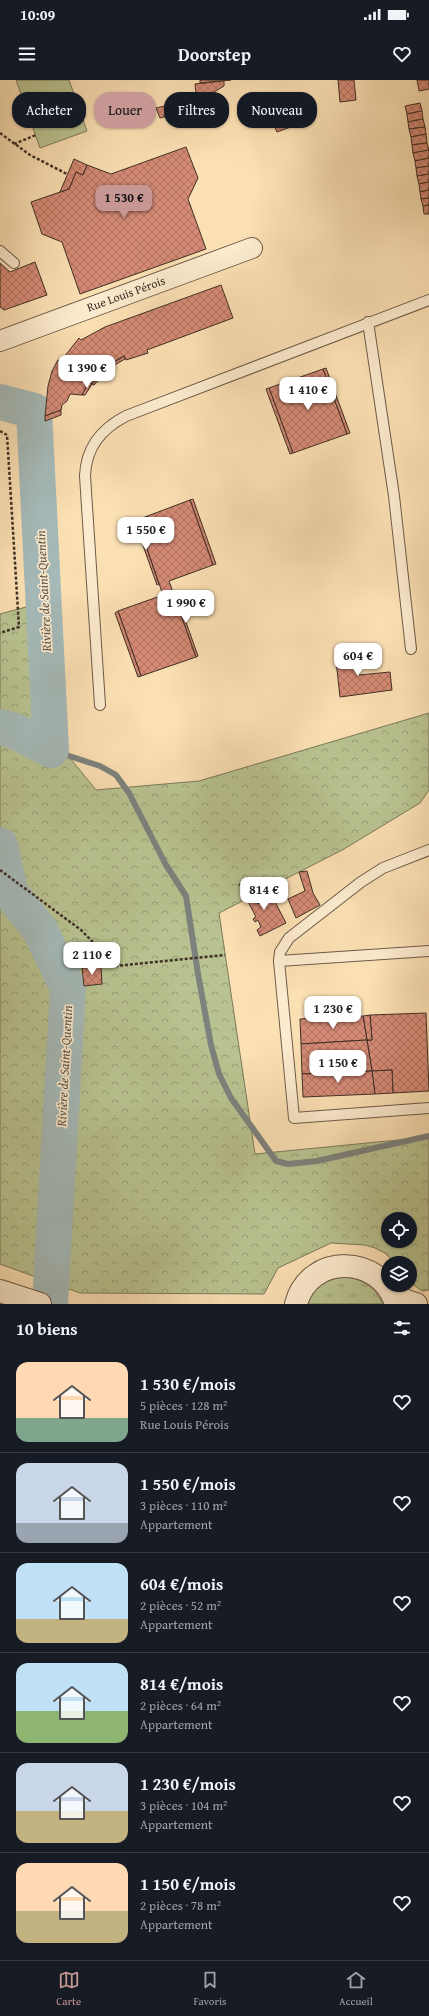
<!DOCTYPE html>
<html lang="fr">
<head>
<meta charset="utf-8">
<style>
	body { margin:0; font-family:"Gentium Book Plus",serif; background:#242831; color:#f1f3f6; height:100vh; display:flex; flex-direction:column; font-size:15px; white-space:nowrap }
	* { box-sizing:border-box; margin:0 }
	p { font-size:13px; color:#9ea1a6 }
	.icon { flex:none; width:22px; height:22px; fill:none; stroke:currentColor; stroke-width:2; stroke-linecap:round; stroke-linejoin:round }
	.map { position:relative; height:1224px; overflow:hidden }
	.panel { display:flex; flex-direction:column; background:#171b24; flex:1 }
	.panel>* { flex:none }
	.hud { position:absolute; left:12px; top:12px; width:405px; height:36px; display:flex; gap:8px }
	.controls { position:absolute; left:381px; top:1132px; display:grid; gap:8px }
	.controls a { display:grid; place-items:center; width:36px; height:36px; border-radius:50%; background:#171b24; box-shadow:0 1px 3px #0004; font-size:20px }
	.price { position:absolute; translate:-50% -34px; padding:0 9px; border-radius:8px; background:#fff; color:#222; font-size:13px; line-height:26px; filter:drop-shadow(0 1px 2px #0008) }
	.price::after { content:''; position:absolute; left:50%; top:24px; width:12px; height:9px; margin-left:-6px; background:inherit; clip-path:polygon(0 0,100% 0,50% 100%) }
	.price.selected { background:#c59692; color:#111 }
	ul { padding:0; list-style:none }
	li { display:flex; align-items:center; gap:12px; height:100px; padding:0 16px }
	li+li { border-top:1px solid #363941 }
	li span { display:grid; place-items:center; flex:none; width:112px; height:80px; border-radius:12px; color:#555 }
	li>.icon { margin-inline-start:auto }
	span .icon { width:48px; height:48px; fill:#fffc; stroke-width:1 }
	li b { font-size:17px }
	h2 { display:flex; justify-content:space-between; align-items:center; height:48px; padding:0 16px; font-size:17px }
	.chip { padding:0 14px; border-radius:16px; background:#171b24; box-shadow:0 1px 3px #0004; font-size:14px; line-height:36px }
	.chip.selected { background:#c59692; color:#111 }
	.status { display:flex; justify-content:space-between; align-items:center; height:28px; padding:0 20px; background:#171b24; direction:ltr }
	.status svg { height:11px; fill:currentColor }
	header { display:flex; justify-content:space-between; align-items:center; height:52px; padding:0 16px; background:#171b24; font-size:18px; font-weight:800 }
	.tabs { display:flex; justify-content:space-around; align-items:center; height:56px; border-top:1px solid #363941; background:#171b24; font-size:11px; color:#9ea1a6 }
	.tabs a { display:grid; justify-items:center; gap:2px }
	.tabs .selected { color:#c59692 }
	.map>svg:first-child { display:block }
	.grass { fill:url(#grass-tufts); stroke:#7c795b }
	.forest { fill:url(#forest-crowns); stroke:#7c795b; fill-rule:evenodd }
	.garden { fill:#b9c391; stroke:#7c795b }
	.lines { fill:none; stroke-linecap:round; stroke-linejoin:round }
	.stream { stroke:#7c827e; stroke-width:6 }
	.river { stroke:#a5bab9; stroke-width:36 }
	.building { fill:url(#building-cross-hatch); stroke:#3f2f25 }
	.service-casing { stroke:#6e5b49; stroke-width:12 }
	.minor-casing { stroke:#6e5b49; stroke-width:22 }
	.tertiary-casing { stroke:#6e5b49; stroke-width:24 }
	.path { stroke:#3f2f25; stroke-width:2.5; stroke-dasharray:3 2; stroke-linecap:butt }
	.service { stroke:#fcebce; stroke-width:10 }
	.minor { stroke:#fcebce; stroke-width:20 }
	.tertiary { stroke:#fcebce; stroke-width:22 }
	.labels { text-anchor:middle; stroke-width:3.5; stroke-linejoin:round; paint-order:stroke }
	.street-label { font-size:12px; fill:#3f2f25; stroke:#fcebce }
	.water-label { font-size:13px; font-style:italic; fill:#58524a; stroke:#fcebce }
</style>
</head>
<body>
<div class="status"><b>10:09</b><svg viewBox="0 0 49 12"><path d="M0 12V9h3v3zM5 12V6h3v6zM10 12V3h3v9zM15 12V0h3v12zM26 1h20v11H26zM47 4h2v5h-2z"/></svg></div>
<header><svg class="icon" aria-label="menu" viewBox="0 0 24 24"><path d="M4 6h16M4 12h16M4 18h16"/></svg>Doorstep<svg class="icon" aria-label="heart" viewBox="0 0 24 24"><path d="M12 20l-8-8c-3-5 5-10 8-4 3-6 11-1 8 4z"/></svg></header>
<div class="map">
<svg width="429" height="1224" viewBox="0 0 429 1224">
	<defs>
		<pattern id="grass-tufts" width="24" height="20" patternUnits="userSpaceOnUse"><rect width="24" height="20" fill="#b9c391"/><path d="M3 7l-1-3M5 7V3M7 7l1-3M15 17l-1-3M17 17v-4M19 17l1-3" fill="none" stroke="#989f76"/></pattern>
		<pattern id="forest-crowns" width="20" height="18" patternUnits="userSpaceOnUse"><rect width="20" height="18" fill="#b9c391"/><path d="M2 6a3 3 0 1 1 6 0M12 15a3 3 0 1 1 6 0" fill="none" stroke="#989f76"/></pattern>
		<pattern id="building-cross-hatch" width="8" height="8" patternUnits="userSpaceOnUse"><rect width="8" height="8" fill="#d58a75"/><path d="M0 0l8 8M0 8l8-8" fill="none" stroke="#ae7160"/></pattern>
	</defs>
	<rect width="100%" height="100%" fill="#fbe0b4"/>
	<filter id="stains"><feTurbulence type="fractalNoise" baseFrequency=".005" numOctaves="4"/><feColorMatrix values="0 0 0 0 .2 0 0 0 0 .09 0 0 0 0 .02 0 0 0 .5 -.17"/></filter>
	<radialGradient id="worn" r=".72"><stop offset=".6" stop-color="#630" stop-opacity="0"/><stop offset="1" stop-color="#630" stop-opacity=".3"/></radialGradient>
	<path class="grass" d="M344,1197C362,1198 375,1207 383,1224H306C315,1208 325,1199 344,1197Z"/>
	<path class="forest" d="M41,523L52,656L96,710L199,701L429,633V710L420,723L344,769L219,833L255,1074L429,1057V1210L422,1211L410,1202V1183H395L385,1173L375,1168L365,1165L331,1163L278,1188L264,1214L80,1213L0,1184V534ZM388,1139H410V1161H388Z"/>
	<polygon class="garden" points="16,0 69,0 87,51 40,68"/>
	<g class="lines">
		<g class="stream">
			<polyline points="51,670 100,686 116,695 129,713 166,785 186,816 198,894 211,965 219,994 231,1018 276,1081 288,1084 317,1081 429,1056"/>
			<polyline points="0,806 10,812"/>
		</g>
		<g class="river">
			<polyline points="0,322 34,331 51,670 15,651 0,647"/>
			<polyline points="0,765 10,812 40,850 68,908 50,1224"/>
		</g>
	</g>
	<g class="building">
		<polygon points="200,0 231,0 200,3"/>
		<polygon points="338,0 354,0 356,20 340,22"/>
		<polygon points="417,0 429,0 429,9 419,11"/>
		<polygon points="224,1 224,6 197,22 195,4"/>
		<polygon points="420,23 422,31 407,34 405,26"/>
		<polygon points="169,25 171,35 160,38 156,28"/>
		<polygon points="260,25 263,30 256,34 253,29"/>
		<polygon points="422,31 423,39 408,42 407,34"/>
		<polygon points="311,33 313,37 288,48 285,43"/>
		<polygon points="423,39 425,47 409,49 408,42"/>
		<polygon points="284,41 288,48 277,52 274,45"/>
		<polygon points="425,47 426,54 411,57 409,49"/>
		<polygon points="426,54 427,63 412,65 411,57"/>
		<polygon points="427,63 429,70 413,73 412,65"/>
		<polygon points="186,67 198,98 188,119 206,169 80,214 62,162 42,154 31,122 69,109 76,92 83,95 87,85 111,94"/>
		<polygon points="429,70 429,78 415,81 413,73"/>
		<polygon points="429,78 429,86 416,88 415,81"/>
		<polygon points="74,79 87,85 83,95 76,92 69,109 60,112"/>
		<polygon points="429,86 429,94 417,96 416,88"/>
		<polygon points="429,94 429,102 419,104 417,96"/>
		<polygon points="429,102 429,110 420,112 419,104"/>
		<polygon points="429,110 429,118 421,119 420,112"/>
		<polygon points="429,118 429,125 423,126 421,119"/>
		<polygon points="429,125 429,134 424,134 423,126"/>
		<polygon points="35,182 47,215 4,230 0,227 0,183 10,192"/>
		<polygon points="221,205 233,238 147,270 148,273 126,280 124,276 118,279 101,292 92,304 89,302 82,315 70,314 67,321 62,325 61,330 45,336 48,306 52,291 58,280 61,281 79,258 81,260 105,247"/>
		<polygon points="124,276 125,279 111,287 94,305 92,304 106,287"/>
		<polygon points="326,288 350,353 347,354 323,289"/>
		<polygon points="323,289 347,354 293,373 269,308"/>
		<polygon points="89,302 92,304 85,315 82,315"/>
		<polygon points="269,308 293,373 290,374 266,309"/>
		<polygon points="61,330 61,335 45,341 45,336"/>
		<polygon points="193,419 216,484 213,485 190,420"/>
		<polygon points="190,420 213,485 169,501 196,577 141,596 118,531 163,515 137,440"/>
		<polygon points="134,440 137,440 159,504 157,505"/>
		<polygon points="175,511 198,576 196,577 173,512"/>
		<polygon points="118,531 141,596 138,597 115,533"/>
		<polygon points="356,570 359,595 390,592 392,610 340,617 335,572"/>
		<polygon points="307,791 313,813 320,825 296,838 288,819 305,811 299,792"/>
		<polygon points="275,797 276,802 250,807 248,803"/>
		<polygon points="248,803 258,824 272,816 286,843 260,856 257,850 261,847 258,840 255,842 253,839 256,837 239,804"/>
		<polygon points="101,887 102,904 84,906 82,888"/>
		<polygon points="426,933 429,1011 393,1013 392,990 372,991 367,960 372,960 370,935"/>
		<polygon points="370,935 372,960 367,960 363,936"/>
		<polygon points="363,936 367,960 301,964 300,939"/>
		<polygon points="367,960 372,991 302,994 301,964"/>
		<polygon points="392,990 393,1013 375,1014 372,991"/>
		<polygon points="372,991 375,1014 303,1017 302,994"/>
	</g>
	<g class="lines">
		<g class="service-casing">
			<g id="service">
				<polyline points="0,171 14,183"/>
				<polyline points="368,242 394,416 411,569"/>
				<path d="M100,625L85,396C86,367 101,349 126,336L429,220"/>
				<polyline points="429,770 383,788 361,802 289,858 280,872 279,881 294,1038 429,1028"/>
				<polyline points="279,881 429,871"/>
			</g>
		</g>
		<g class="minor-casing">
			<polyline id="minor" points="0,261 252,168"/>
		</g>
		<g class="tertiary-casing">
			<g id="tertiary">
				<polyline points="0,1211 40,1224"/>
				<polyline points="391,1211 406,1221 416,1224"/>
				<path d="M296,1224C309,1173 381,1174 396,1224"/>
			</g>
		</g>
		<g class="path">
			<polyline points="0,53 30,75 67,94"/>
			<polyline points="14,64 36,55"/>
			<polyline points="0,351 7,355 19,547 0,553"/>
			<polyline points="0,790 81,850 116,886 225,875"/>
		</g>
		<use href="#service" class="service"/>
		<use href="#minor" class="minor"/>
		<use href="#tertiary" class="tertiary"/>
	</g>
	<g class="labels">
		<g class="street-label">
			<text transform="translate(126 214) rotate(-20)" y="4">Rue Louis Pérois</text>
		</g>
		<g class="water-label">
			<text transform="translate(43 511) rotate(-93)" y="5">Rivière de Saint-Quentin</text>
			<text transform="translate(64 986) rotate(-87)" y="5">Rivière de Saint-Quentin</text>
		</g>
	</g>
	<rect width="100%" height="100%" filter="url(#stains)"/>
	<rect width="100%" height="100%" fill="url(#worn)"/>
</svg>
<div class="controls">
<a><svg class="icon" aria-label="locate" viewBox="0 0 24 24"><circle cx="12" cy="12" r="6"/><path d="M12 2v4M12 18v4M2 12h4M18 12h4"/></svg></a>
<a><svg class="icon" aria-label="layers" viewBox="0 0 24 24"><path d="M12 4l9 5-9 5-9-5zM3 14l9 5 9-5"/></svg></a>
</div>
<b class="price selected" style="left:124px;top:139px">1 530 €</b>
<b class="price" style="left:87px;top:309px">1 390 €</b>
<b class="price" style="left:308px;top:331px">1 410 €</b>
<b class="price" style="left:146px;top:471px">1 550 €</b>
<b class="price" style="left:186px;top:544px">1 990 €</b>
<b class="price" style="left:358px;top:597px">604 €</b>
<b class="price" style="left:264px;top:831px">814 €</b>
<b class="price" style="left:92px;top:896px">2 110 €</b>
<b class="price" style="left:333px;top:950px">1 230 €</b>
<b class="price" style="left:338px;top:1004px">1 150 €</b>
<div class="hud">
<a class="chip">Acheter</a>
<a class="chip selected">Louer</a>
<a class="chip">Filtres</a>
<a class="chip">Nouveau</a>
</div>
</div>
<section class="panel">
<h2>10 biens<svg class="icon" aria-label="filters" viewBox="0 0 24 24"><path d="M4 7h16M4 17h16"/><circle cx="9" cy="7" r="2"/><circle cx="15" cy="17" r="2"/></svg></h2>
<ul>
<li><span style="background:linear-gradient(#ffd9b3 70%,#7fa58c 0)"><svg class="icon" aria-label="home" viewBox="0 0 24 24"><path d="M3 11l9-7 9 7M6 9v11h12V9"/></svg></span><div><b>1 530 €/mois</b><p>5 pièces · 128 m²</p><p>Rue Louis Pérois</p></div><svg class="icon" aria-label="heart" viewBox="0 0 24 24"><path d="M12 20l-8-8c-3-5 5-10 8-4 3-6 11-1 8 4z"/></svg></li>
<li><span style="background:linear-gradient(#c9d6e8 75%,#9aa5b1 0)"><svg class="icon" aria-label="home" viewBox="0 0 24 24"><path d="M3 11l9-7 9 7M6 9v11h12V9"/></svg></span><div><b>1 550 €/mois</b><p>3 pièces · 110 m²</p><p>Appartement</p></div><svg class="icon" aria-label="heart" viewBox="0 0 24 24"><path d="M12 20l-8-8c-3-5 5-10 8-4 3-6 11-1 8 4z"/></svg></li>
<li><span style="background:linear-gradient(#bfe0f5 70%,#c2b280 0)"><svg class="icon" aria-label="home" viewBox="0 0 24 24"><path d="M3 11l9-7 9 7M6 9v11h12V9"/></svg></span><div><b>604 €/mois</b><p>2 pièces · 52 m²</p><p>Appartement</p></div><svg class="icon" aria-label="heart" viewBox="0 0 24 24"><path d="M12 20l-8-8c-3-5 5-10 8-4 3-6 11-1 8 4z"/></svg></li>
<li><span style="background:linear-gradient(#bfe0f5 60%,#8fb573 0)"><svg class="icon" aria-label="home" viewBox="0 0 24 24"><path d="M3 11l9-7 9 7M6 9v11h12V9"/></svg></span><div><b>814 €/mois</b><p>2 pièces · 64 m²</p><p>Appartement</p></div><svg class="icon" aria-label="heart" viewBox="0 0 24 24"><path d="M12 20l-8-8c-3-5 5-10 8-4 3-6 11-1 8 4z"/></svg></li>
<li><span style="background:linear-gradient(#c9d6e8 60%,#c2b280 0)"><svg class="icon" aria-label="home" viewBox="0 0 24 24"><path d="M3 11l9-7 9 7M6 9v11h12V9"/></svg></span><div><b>1 230 €/mois</b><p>3 pièces · 104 m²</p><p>Appartement</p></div><svg class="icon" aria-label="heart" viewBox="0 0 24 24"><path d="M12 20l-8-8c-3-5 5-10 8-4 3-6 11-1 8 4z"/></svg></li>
<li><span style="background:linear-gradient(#ffd9b3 60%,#c2b280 0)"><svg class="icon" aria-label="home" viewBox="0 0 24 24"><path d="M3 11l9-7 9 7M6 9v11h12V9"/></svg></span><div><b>1 150 €/mois</b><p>2 pièces · 78 m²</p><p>Appartement</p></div><svg class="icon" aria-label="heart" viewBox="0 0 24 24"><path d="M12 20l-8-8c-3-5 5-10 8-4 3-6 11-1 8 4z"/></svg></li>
</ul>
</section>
<nav class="tabs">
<a class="selected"><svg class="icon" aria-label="map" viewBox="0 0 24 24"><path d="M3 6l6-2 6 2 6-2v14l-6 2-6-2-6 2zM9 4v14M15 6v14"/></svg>Carte</a>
<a><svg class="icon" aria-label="saved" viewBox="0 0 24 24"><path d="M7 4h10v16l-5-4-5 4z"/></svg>Favoris</a>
<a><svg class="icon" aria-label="home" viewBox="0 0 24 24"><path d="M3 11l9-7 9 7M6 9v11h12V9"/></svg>Accueil</a>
</nav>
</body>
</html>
